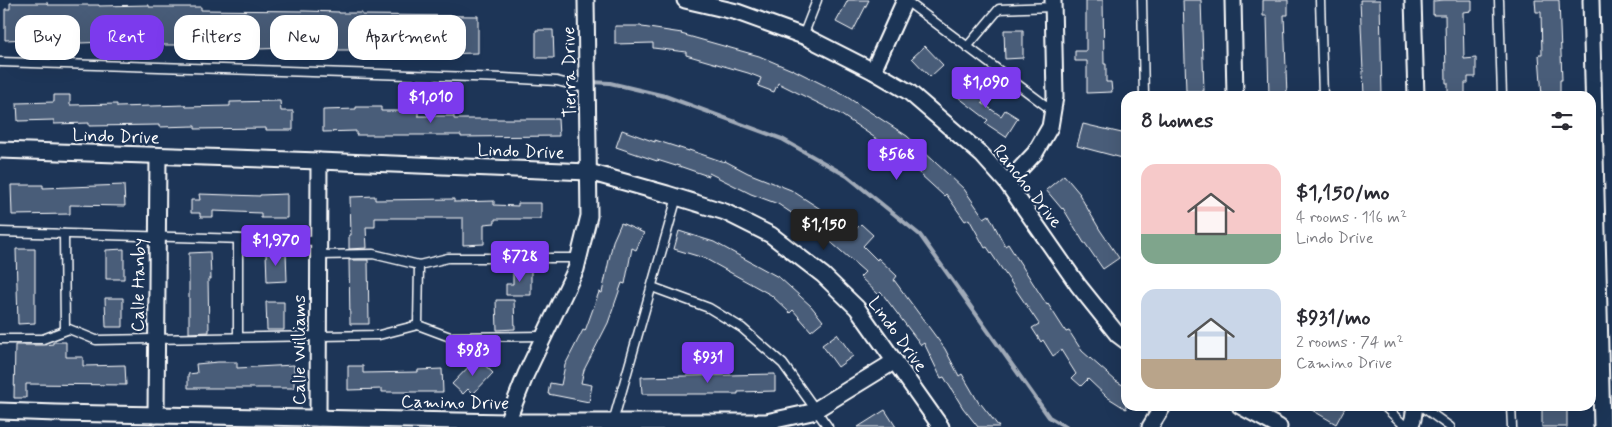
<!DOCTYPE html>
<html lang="en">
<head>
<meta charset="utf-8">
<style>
	body { margin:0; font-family:Mynerve,sans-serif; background:#f2f2f3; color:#2b2b33; height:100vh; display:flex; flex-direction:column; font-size:19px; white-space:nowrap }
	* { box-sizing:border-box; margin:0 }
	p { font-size:16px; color:#7c7c81 }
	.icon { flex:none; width:28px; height:28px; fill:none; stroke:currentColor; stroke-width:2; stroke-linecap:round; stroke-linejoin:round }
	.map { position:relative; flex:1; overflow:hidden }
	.drawer { position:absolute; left:1121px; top:91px; width:475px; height:320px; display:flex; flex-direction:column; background:#fff; border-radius:15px; box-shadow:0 5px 20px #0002 }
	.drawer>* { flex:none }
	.top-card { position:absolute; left:15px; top:15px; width:475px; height:45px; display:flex; gap:10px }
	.price { position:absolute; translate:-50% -42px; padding:0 11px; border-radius:5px; background:#7c3aed; color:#fff; font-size:16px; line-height:32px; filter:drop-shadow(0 1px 2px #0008) }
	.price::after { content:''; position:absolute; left:50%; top:30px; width:15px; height:11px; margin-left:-8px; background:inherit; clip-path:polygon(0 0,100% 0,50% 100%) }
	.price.active { background:#222; color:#fff }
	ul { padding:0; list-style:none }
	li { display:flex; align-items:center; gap:15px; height:125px; padding:0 20px }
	li span { display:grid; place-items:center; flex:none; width:140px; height:100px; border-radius:15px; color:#555 }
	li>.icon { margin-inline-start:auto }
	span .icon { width:60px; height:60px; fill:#fffc; stroke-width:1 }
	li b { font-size:21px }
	h2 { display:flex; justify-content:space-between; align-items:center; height:60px; padding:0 20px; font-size:21px }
	.pill { padding:0 18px; border-radius:15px; background:#fff; box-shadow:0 5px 20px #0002; font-size:18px; line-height:45px }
	.pill.active { background:#7c3aed; color:#fff }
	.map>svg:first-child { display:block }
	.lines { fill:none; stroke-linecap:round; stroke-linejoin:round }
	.stream { stroke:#a0aab8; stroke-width:4 }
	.building { fill:#4a5d79; stroke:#fff }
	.service-casing { stroke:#fff; stroke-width:11 }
	.minor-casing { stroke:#fff; stroke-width:19 }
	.service { stroke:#1d3557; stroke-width:8 }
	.minor { stroke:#1d3557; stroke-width:15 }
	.labels { text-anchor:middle; stroke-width:4.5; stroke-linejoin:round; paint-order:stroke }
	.street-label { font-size:18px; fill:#fff; stroke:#1d3557 }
</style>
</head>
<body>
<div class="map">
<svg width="1612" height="427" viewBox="0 0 1612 427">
	<rect width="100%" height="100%" fill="#1d3557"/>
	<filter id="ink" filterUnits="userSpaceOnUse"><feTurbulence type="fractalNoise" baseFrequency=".02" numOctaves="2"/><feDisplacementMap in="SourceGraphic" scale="10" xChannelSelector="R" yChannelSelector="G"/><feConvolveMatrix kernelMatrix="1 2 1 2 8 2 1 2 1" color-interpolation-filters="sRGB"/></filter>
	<g filter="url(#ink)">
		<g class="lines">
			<polyline class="stream" points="590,82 610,83 665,96 782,139 847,176 920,235 1049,417 1066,427"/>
		</g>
		<g class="building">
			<polygon points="848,0 869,0 853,31 836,22"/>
			<polygon points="1086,0 1103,0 1104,64 1106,64 1106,82 1111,82 1112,92 1087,93 1087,61 1075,61 1075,51 1086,51"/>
			<polygon points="1183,0 1201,0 1204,91 1186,91"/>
			<polygon points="1263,0 1288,0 1288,15 1284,15 1287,96 1269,96 1267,16 1263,16"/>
			<polygon points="1360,0 1380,0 1382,96 1364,96"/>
			<polygon points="1444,0 1472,0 1472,11 1463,12 1464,59 1476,58 1476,77 1468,77 1468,83 1465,83 1465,96 1448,96 1448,83 1446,83 1445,15 1433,15 1433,1"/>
			<polygon points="1535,0 1559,0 1562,80 1560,80 1560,96 1542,96 1539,55 1542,55 1541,12 1536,12"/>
			<polygon points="10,3 48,3 48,5 99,5 99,6 149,5 149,7 201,7 201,10 305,11 339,12 339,13 362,13 362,15 478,16 478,53 431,54 431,53 405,53 405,52 373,53 373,50 319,50 319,47 258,49 257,47 231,47 231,44 181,47 181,45 156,45 156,42 106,44 106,42 80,43 80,40 30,42 30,39 5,40 5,9 10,9"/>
			<polygon points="615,26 641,26 642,27 682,33 681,34 759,56 792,70 792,69 844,95 907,136 964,189 984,218 989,215 1005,246 1008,244 1047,305 1048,304 1066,332 1069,331 1082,351 1116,381 1126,387 1126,409 1107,397 1088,379 1081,386 1072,378 1076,374 1061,350 1053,356 1043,340 1041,342 1032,328 1039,324 987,247 985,248 969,219 965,221 946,194 944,196 896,152 840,114 778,83 774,92 758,86 761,78 748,73 686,55 686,52 653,48 653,43 615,44"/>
			<polygon points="536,30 553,30 554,58 536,58"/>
			<polygon points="1004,30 1023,30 1023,58 1005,59"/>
			<polygon points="925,46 943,65 930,77 912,58"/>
			<polygon points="965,80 987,96 982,103 1001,116 1005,110 1018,118 1006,137 985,123 988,120 954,94"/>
			<polygon points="54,95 70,95 70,105 117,104 117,107 185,105 186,107 230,106 230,102 280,101 281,111 293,111 293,130 266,130 266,128 195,129 195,126 159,127 159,125 89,126 89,123 54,124 54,120 18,121 17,103 54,102"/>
			<polygon points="356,107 381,107 381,111 418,111 418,116 454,116 454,119 558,119 559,136 461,137 461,135 356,135 356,131 323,132 323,110 356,109"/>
			<polygon points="1083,124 1126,134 1126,159 1077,146"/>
			<polygon points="622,130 655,142 655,140 689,151 689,150 724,162 725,161 748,173 791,190 825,212 850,235 861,224 873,235 863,246 877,260 878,258 897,276 894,280 945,349 959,376 962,374 980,405 981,404 999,427 978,427 963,408 944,377 941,378 924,343 921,345 881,292 879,295 860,277 865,272 817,230 778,204 751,194 709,173 708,176 676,165 676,166 657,160 657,161 616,147"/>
			<polygon points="1064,175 1080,194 1079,194 1100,230 1119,258 1103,269 1085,243 1084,243 1063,208 1062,209 1046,190"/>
			<polygon points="11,185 43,185 43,188 124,185 125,206 70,205 70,214 12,215"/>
			<polygon points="199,194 260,196 260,195 287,194 287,218 261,218 261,213 213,211 213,217 200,217 200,213 191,213 191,200 200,200"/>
			<polygon points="375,196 375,200 454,199 454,202 494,201 494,205 518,206 518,203 541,203 541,219 495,219 495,223 484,224 484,244 463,245 463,218 375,218 375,227 366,227 367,248 349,249 349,235 351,235 350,197"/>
			<polygon points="621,223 644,233 636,250 632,248 625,284 622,283 608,323 584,370 581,383 592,385 589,402 548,394 550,383 561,385 565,365 583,330 585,331 599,292 602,293 613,241"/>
			<polygon points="679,231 714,242 780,278 811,306 823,321 811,331 793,310 790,313 771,295 704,258 674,249"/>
			<polygon points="16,249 35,249 35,323 18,324"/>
			<polygon points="124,249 124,279 106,279 106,250"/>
			<polygon points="210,252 211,279 208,279 209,332 189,333 189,253"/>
			<polygon points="286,252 287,281 267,282 266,253"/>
			<polygon points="349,260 368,260 369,324 350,324"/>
			<polygon points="513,268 531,268 531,295 506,295 506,284 513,284"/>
			<polygon points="105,298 123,298 123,327 106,327"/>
			<polygon points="496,300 514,300 515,329 497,330"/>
			<polygon points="266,302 284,302 284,330 267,330"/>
			<polygon points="837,334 853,356 838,367 822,345"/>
			<polygon points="53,342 66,342 66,357 83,357 83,366 125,365 126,385 26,384 26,398 14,398 15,345 43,345 53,344"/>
			<polygon points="477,358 493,373 473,394 468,389 463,394 452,384"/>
			<polygon points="218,362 237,362 237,368 294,365 294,388 188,388 188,374 197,373 196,364"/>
			<polygon points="348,366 363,366 363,373 418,372 418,370 442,369 443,392 382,392 382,389 348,390"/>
			<polygon points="775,374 775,391 738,392 738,394 642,394 641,377"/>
			<polygon points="1305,406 1346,406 1336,424"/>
			<rect x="1542" y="406" width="25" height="21"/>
			<polygon points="885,410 896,427 858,427"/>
		</g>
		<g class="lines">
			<g class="service-casing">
				<g id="service">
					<polyline points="905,0 1053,111"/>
					<polyline points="1142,0 1144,96"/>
					<polyline points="1320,0 1323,96"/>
					<polyline points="1499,0 1502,96"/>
					<polyline points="803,36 817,0"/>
					<polyline points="967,47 999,9 1053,7"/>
					<polyline points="0,62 504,78 557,81 588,89"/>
					<polyline points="0,232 318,241"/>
					<polyline points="64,234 65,330"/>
					<polyline points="238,239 238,337"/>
					<polyline points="319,255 373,254 419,265 448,258 578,258"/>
					<polyline points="652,287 709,308 742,328 783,364 828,427"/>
					<polyline points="418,325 419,265"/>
					<polyline points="0,339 43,339 69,329 96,340 379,335 418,325 450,337 544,336"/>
					<polyline points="1384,406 1406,427"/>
					<polyline points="1421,406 1450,427"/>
					<polyline points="1511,406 1512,427"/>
					<polyline points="613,422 677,197"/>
				</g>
			</g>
			<g class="minor-casing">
				<g id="minor">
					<polyline points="685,0 737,12 806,37 873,71 909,92 982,155 1007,183 1078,285 1118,335 1126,341"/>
					<polyline points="1233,0 1235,96"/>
					<polyline points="1413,0 1416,96"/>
					<polyline points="1591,0 1602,427"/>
					<polyline points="873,71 905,0"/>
					<polyline points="0,150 319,161 589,172 667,194 725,212 771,235 823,275 857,308 941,427"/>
					<polyline points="1007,183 1035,153 1050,127 1055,97 1053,0"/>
					<polyline points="1240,406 1279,427"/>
					<polyline points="0,411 56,413 506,422 766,422 812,412 895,361"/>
					<polyline points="156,415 158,156"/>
					<polyline points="318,418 319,161"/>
					<polyline points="505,427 526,374 576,269 589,216 586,0"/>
					<polyline points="1150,427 1163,406"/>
					<polyline points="1410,427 1413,419 1415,406"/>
				</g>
			</g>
			<use href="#service" class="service"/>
			<use href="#minor" class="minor"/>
		</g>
	</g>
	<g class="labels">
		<g class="street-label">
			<text transform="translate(569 72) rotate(-91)" y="6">Tierra Drive</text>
			<text transform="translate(116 136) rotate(2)" y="6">Lindo Drive</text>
			<text transform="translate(521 151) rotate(2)" y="6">Lindo Drive</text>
			<text transform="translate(1028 186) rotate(52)" y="6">Rancho Drive</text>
			<text transform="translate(138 285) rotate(-89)" y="6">Calle Hanby</text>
			<text transform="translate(898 334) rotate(54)" y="6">Lindo Drive</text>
			<text transform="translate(299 350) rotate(-90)" y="6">Calle Williams</text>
			<text transform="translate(455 402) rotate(1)" y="6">Camino Drive</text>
		</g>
	</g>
</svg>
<b class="price" style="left:986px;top:109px">$1,090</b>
<b class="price" style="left:431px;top:124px">$1,010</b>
<b class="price" style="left:897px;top:181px">$568</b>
<b class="price active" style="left:824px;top:251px">$1,150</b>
<b class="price" style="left:276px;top:267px">$1,970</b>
<b class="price" style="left:520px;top:283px">$728</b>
<b class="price" style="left:473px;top:377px">$983</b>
<b class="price" style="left:708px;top:384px">$931</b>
<div class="top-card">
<a class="pill">Buy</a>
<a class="pill active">Rent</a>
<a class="pill">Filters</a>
<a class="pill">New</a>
<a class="pill">Apartment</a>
</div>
<section class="drawer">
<h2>8 homes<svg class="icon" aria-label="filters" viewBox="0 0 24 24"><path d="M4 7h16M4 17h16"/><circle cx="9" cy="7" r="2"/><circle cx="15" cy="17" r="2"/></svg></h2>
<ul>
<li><span style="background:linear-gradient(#f6c9c9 70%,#7fa58c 0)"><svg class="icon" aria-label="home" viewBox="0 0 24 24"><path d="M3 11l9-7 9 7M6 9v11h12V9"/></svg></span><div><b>$1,150/mo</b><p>4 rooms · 116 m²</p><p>Lindo Drive</p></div></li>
<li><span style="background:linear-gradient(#c9d6e8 70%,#b9a48a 0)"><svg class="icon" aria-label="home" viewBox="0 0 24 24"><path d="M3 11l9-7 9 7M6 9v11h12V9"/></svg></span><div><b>$931/mo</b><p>2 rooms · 74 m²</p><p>Camino Drive</p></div></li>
</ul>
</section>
</div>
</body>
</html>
